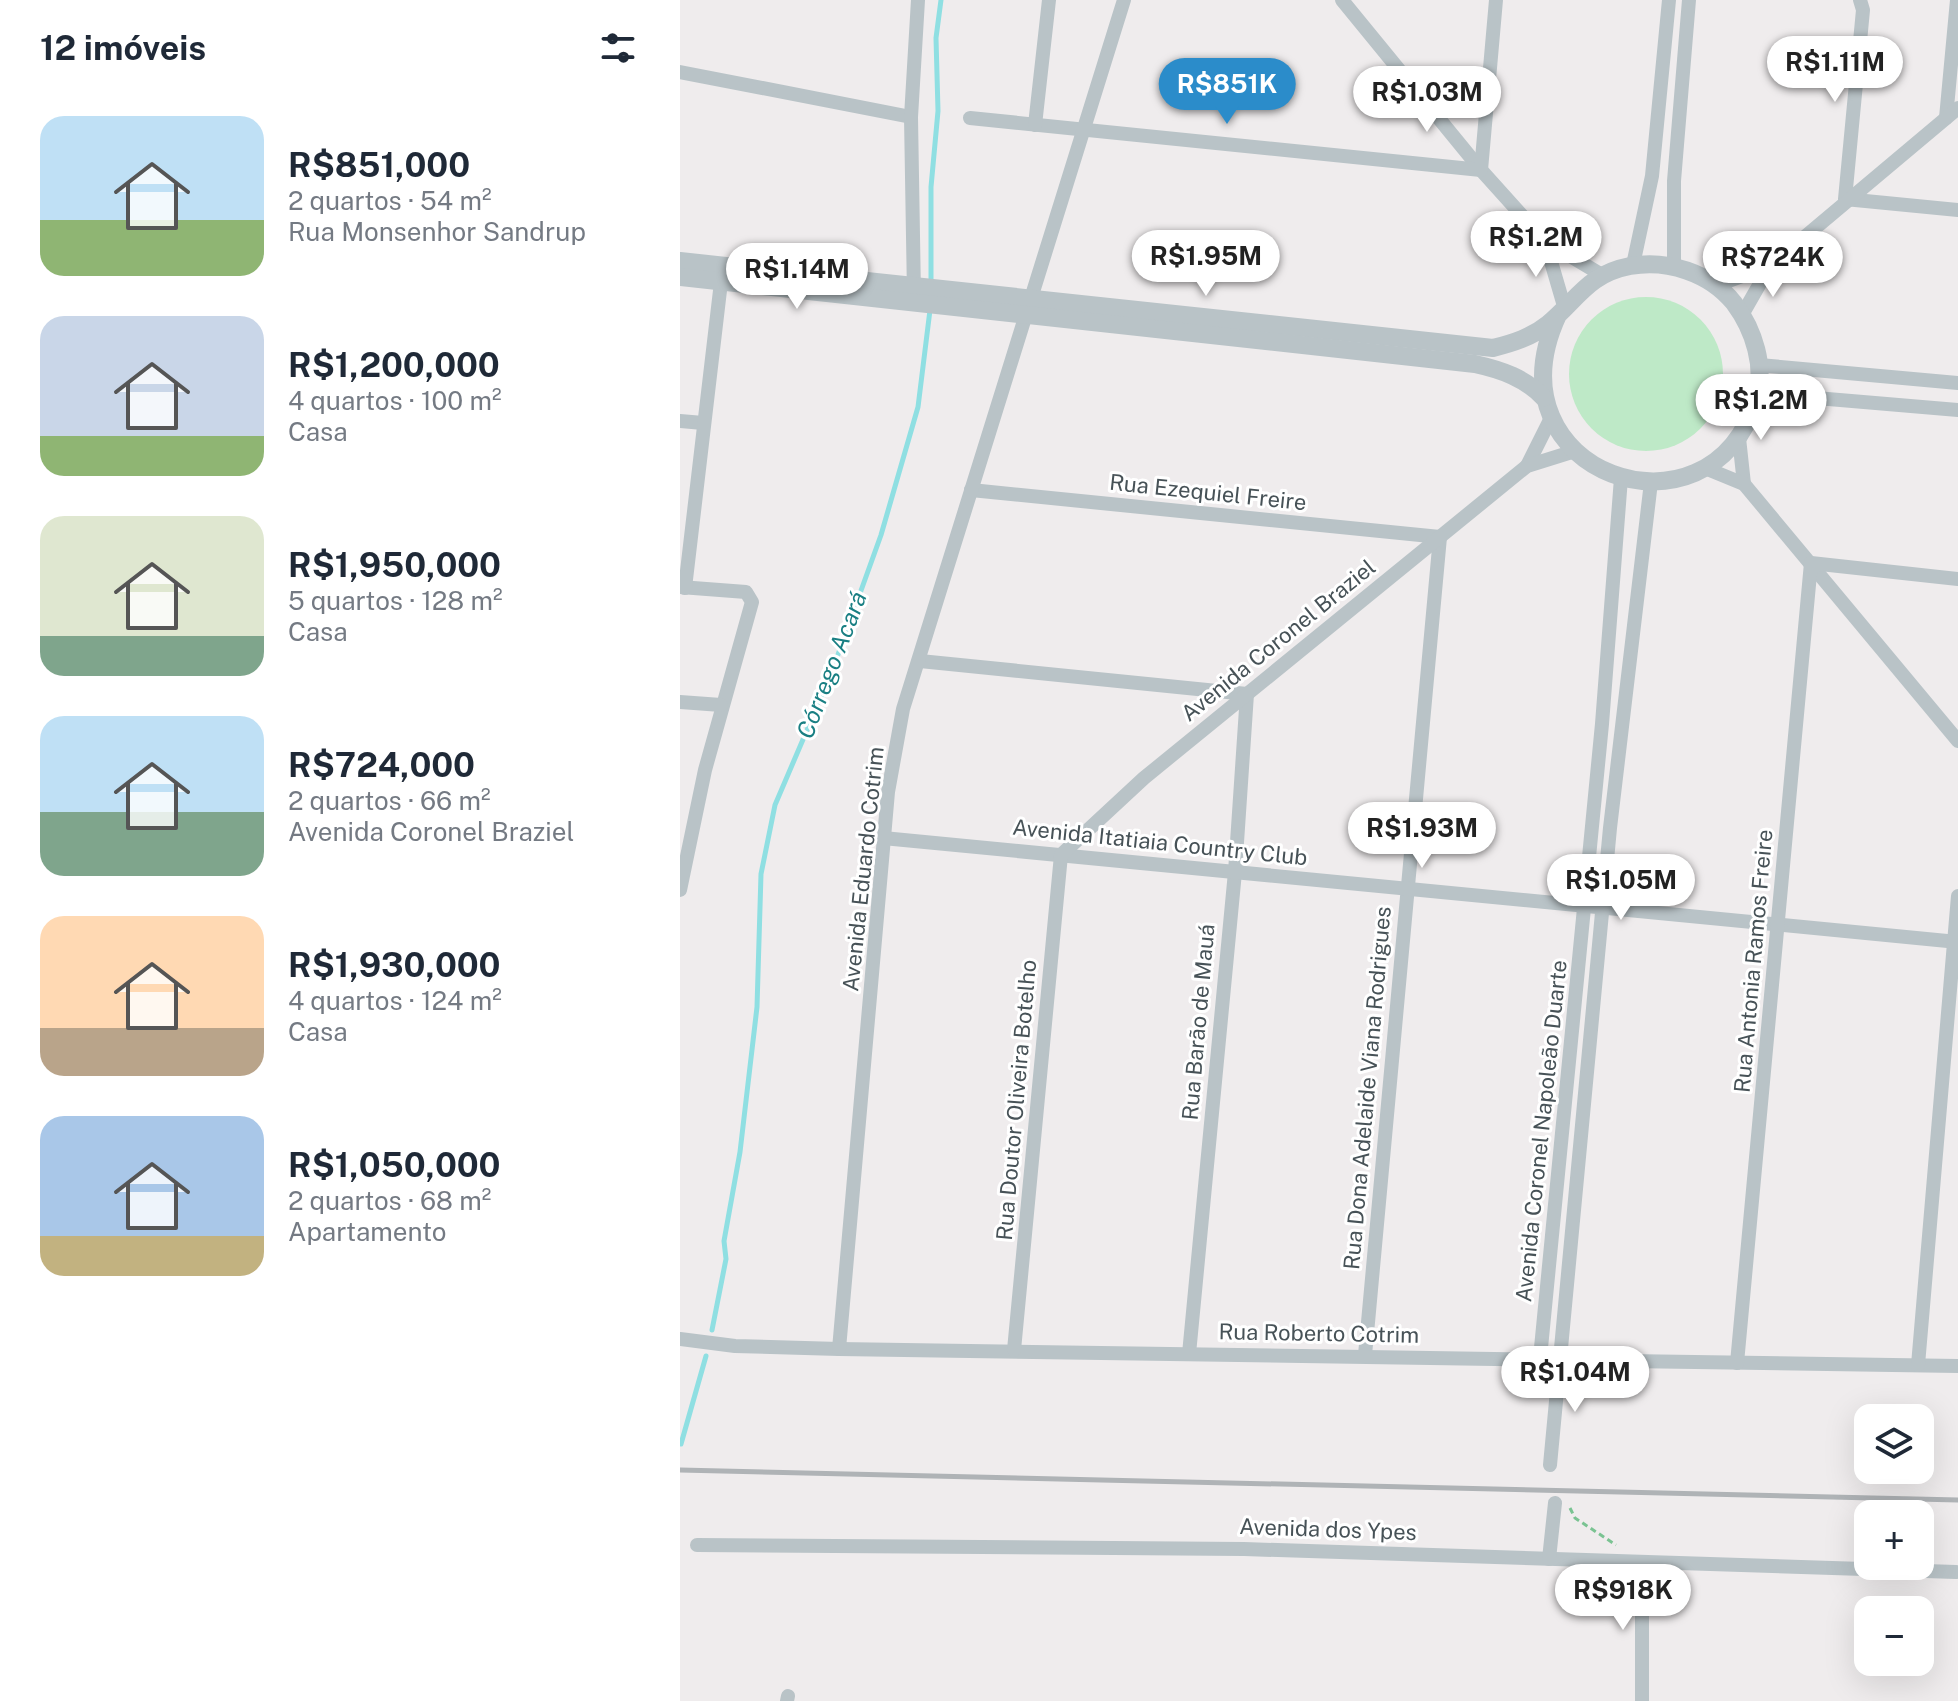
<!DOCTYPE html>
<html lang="pt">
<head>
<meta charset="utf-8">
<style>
	body { margin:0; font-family:"Public Sans",sans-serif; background:#f6f6f7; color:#1f2937; height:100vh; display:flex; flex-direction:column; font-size:30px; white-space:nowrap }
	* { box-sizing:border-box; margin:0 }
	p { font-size:26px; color:#747a83 }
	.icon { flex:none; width:44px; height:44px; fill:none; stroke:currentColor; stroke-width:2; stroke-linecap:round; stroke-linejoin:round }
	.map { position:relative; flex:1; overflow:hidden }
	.panel { display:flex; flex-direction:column; background:#fff; width:680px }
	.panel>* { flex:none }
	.fabs { position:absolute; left:1174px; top:1404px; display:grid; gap:16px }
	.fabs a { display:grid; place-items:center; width:80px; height:80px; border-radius:16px; background:#fff; box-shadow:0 8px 32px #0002; font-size:40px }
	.price { position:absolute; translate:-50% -68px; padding:0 18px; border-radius:28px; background:#fff; color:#222; font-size:26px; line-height:52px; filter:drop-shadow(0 2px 4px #0008) }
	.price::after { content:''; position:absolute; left:50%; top:48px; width:24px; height:18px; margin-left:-12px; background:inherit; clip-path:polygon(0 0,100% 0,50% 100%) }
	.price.on { background:#2b8cca; color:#fff }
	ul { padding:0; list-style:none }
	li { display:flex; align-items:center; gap:24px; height:200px; padding:0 40px }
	li span { display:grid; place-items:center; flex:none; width:224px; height:160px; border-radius:24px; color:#555 }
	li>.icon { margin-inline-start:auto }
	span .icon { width:96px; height:96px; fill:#fffc; stroke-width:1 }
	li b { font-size:34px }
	h2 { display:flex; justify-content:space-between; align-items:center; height:96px; padding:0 40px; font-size:34px }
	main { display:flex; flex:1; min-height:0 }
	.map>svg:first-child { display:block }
	.green { fill:#bee9c7 }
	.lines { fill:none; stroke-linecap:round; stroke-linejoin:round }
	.stream { stroke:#8fdfe2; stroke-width:5 }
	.path { stroke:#7ac392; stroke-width:3; stroke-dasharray:6 4; stroke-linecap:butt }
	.minor { stroke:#b9c3c7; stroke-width:14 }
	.tertiary { stroke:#b9c3c7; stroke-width:18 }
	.rail { stroke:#afb3b6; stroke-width:5 }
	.labels { text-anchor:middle; stroke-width:6; stroke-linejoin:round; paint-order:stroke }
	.street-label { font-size:22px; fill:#475257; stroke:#fff }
	.water-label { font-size:24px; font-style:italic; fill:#197f83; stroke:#fff }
</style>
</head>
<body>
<main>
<section class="panel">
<h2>12 imóveis<svg class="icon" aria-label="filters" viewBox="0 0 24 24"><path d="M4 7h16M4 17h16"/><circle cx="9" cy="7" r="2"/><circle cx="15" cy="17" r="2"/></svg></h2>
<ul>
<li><span style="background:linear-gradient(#bfe0f5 65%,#8fb573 0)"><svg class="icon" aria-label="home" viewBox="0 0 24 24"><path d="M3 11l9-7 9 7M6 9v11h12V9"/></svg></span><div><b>R$851,000</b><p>2 quartos · 54 m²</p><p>Rua Monsenhor Sandrup</p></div></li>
<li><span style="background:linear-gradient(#c9d6e8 75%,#8fb573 0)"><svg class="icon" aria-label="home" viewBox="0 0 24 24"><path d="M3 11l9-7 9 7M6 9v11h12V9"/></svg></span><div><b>R$1,200,000</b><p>4 quartos · 100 m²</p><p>Casa</p></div></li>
<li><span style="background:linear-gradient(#dfe7d0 75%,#7fa58c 0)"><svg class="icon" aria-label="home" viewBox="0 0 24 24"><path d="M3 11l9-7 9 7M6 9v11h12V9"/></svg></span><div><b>R$1,950,000</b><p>5 quartos · 128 m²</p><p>Casa</p></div></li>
<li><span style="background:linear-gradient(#bfe0f5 60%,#7fa58c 0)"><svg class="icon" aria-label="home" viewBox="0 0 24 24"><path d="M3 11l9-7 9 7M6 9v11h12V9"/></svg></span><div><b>R$724,000</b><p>2 quartos · 66 m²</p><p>Avenida Coronel Braziel</p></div></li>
<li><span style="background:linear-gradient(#ffd9b3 70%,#b9a48a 0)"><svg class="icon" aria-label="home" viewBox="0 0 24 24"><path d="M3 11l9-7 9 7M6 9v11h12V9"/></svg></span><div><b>R$1,930,000</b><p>4 quartos · 124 m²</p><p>Casa</p></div></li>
<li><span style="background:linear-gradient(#a9c7e8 75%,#c2b280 0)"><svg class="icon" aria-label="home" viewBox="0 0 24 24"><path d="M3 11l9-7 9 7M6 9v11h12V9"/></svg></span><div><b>R$1,050,000</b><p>2 quartos · 68 m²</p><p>Apartamento</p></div></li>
</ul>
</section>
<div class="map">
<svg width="1278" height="1701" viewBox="0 0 1278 1701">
	<rect width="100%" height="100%" fill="#efeced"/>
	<circle class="green" cx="966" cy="374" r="77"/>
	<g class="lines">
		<g class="stream">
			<polyline points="251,284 251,187 258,111 256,38 261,0"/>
			<polyline points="32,1330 46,1259 44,1241 60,1152 77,1007 81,874 95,805 151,674 201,535 238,407 250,310"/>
			<polyline points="1,1444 26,1356"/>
		</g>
		<polyline class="path" points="890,1508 895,1518 936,1545"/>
		<g class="minor">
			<polyline points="662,0 801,170 865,241 922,275"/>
			<polyline points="1180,0 1183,10 1165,199 1278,210"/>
			<polyline points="0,72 231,117"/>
			<polyline points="290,118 801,170 816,0"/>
			<polyline points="1266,118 1277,0"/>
			<polyline points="355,125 369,0"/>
			<polyline points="865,241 884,306"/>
			<polyline points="953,265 972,176 989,0"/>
			<polyline points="994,267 994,181 1009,0"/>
			<polyline points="1035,286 1090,266"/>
			<polyline points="234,295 231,117 238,0"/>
			<polyline points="1062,315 1090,266 1278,108"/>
			<polyline points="1079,365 1278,383"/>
			<polyline points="1078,393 1278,410"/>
			<polyline points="0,421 23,423"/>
			<polyline points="1059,438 1064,484"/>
			<polyline points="847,466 871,418"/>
			<polyline points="1025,468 1064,484 1278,741"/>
			<polyline points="291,490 760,537 685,1355"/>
			<polyline points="0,587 66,592 72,602 25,770 0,890"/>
			<polyline points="5,588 41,282"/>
			<polyline points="240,661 567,694 555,872 509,1354"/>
			<polyline points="0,702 41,705"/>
			<polyline points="203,838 1278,942"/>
			<polyline points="0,1339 55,1346 159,1349 1278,1366"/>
			<polyline points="159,1349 208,792 223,709 444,0"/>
			<polyline points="334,1350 381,855 464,778 847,466 895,451"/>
			<polyline points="860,1358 922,724 941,478"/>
			<polyline points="1057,1363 1131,563 1278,579"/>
			<polyline points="1238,1365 1278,896"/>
			<polyline points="870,1465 930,828 971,482"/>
			<polyline points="17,1545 564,1549 1276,1572"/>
			<polyline points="869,1559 875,1503"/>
			<polyline points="107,1701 108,1696"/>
			<polyline points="962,1701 962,1562"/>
		</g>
		<g class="tertiary">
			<path d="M0,261L813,348C833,343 852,337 868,324C898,299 908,274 950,266C987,259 1030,273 1054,303C1074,330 1086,367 1076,400C1030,551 804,474 878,315"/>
			<path d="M0,277L795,364C822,370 845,378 864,398"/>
		</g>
		<polyline class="rail" points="0,1470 1278,1500"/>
	</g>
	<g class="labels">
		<g class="street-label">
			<text transform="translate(528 492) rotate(6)" y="8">Rua Ezequiel Freire</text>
			<text transform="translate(598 640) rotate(-39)" y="8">Avenida Coronel Braziel</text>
			<text transform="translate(480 842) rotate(6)" y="8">Avenida Itatiaia Country Club</text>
			<text transform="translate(183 869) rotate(-84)" y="8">Avenida Eduardo Cotrim</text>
			<text transform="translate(1073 961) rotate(-85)" y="8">Rua Antonia Ramos Freire</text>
			<text transform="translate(518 1022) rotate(-85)" y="8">Rua Barão de Mauá</text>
			<text transform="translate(687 1088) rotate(-85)" y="8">Rua Dona Adelaide Viana Rodrigues</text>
			<text transform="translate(336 1100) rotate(-85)" y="8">Rua Doutor Oliveira Botelho</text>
			<text transform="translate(861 1131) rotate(-84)" y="8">Avenida Coronel Napoleão Duarte</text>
			<text transform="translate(639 1333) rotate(1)" y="8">Rua Roberto Cotrim</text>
			<text transform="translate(648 1529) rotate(2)" y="8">Avenida dos Ypes</text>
		</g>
		<g class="water-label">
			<text transform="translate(152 665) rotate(-69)" y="8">Córrego Acará</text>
		</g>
	</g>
</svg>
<div class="fabs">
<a><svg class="icon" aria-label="layers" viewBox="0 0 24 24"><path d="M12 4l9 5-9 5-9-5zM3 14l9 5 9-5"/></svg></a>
<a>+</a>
<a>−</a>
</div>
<b class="price" style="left:1155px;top:104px">R$1.11M</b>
<b class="price on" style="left:547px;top:126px">R$851K</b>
<b class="price" style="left:747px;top:134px">R$1.03M</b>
<b class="price" style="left:856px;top:279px">R$1.2M</b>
<b class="price" style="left:526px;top:298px">R$1.95M</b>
<b class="price" style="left:1093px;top:299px">R$724K</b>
<b class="price" style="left:117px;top:311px">R$1.14M</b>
<b class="price" style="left:1081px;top:442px">R$1.2M</b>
<b class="price" style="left:742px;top:870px">R$1.93M</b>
<b class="price" style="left:941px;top:922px">R$1.05M</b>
<b class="price" style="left:895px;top:1414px">R$1.04M</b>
<b class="price" style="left:943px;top:1632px">R$918K</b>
</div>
</main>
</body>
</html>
